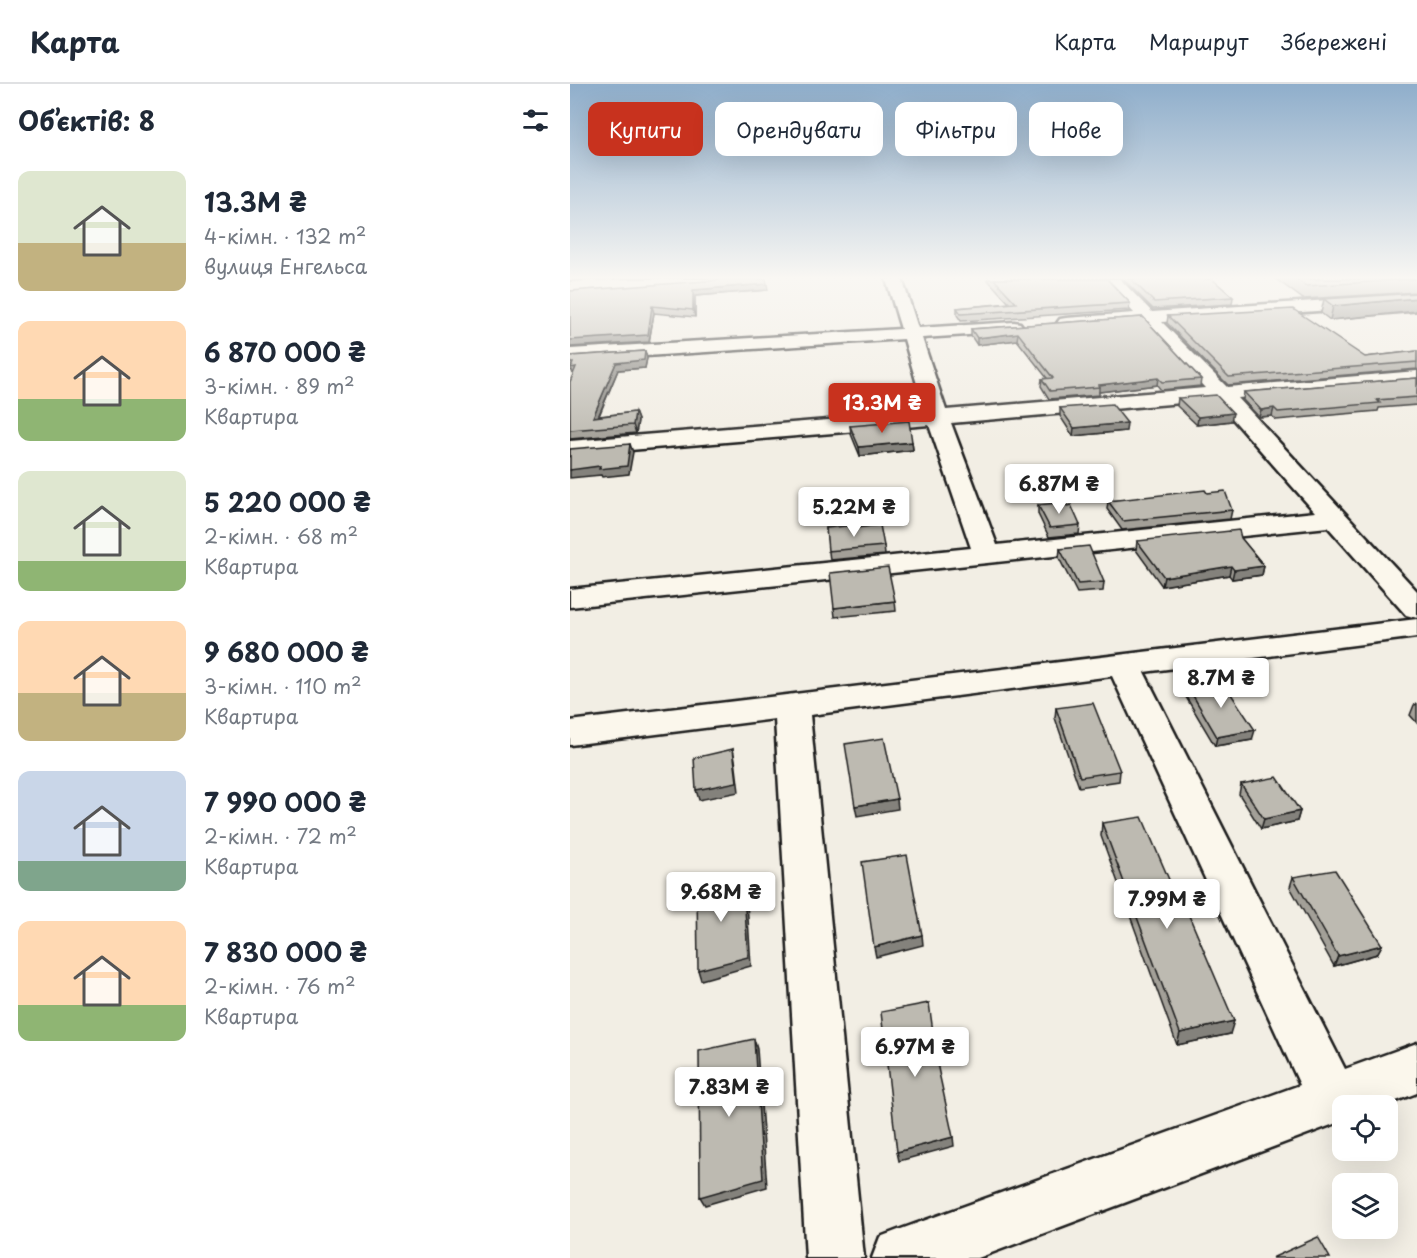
<!DOCTYPE html>
<html lang="uk">
<head>
<meta charset="utf-8">
<style>
	body { margin:0; font-family:"Playpen Sans",sans-serif; background:#f2f2f3; color:#1f2937; height:100vh; display:flex; flex-direction:column; font-size:22px; white-space:nowrap }
	* { box-sizing:border-box; margin:0 }
	p { font-size:20px; color:#747a83 }
	.icon { flex:none; width:33px; height:33px; fill:none; stroke:currentColor; stroke-width:2; stroke-linecap:round; stroke-linejoin:round }
	.map { position:relative; flex:1; overflow:hidden }
	.sheet { display:flex; flex-direction:column; background:#fff; width:570px }
	.sheet>* { flex:none }
	.hud { position:absolute; left:18px; top:18px; width:570px; height:54px; display:flex; gap:12px }
	.controls { position:absolute; left:762px; top:1011px; display:grid; gap:12px }
	.controls a { display:grid; place-items:center; width:66px; height:66px; border-radius:12px; background:#fff; box-shadow:0 6px 24px #0002; font-size:30px }
	.price { position:absolute; translate:-50% -51px; padding:0 14px; border-radius:6px; background:#fff; color:#222; font-size:20px; line-height:39px; filter:drop-shadow(0 2px 3px #0008) }
	.price::after { content:''; position:absolute; left:50%; top:36px; width:18px; height:14px; margin-left:-9px; background:inherit; clip-path:polygon(0 0,100% 0,50% 100%) }
	.price.selected { background:#c8321e; color:#fff }
	ul { padding:0; list-style:none }
	li { display:flex; align-items:center; gap:18px; height:150px; padding:0 18px }
	li span { display:grid; place-items:center; flex:none; width:168px; height:120px; border-radius:12px; color:#555 }
	li>.icon { margin-inline-start:auto }
	span .icon { width:72px; height:72px; fill:#fffc; stroke-width:1 }
	li b { font-size:26px }
	h2 { display:flex; justify-content:space-between; align-items:center; height:72px; padding:0 18px; font-size:26px }
	.tag { padding:0 21px; border-radius:12px; background:#fff; box-shadow:0 6px 24px #0002; font-size:21px; line-height:54px }
	.tag.selected { background:#c8321e; color:#fff }
	header { display:flex; align-items:center; gap:36px; box-sizing:border-box; height:84px; padding:0 30px; background:#fff; border-bottom:2px solid #e0e1e3 }
	header strong { font-size:28px }
	nav { display:flex; gap:33px; margin-inline-start:auto; font-size:21px }
	main { display:flex; flex:1; min-height:0 }
	.map>svg:first-child { display:block }
	.lines { fill:none; stroke-linecap:round; stroke-linejoin:round }
	.minor-casing { stroke:#1c1c1c; stroke-width:5 }
	.tertiary-casing { stroke:#1c1c1c; stroke-width:5 }
	.minor { fill:#fbf7ec; fill-rule:evenodd }
	.tertiary { fill:#fbf7ec; fill-rule:evenodd }
	.wall { fill:#a3a098; stroke:#1c1c1c; stroke-width:1.5 }
	.shaded-wall { fill:#84827c; stroke:#1c1c1c; stroke-width:1.5 }
	.building { fill:#bdbab1; stroke:#1c1c1c; stroke-width:1.5 }
</style>
</head>
<body>
<header>
<strong>Карта</strong>
<nav><a>Карта</a><a>Маршрут</a><a>Збережені</a></nav>
</header>
<main>
<section class="sheet">
<h2>Об’єктів: 8<svg class="icon" aria-label="filters" viewBox="0 0 24 24"><path d="M4 7h16M4 17h16"/><circle cx="9" cy="7" r="2"/><circle cx="15" cy="17" r="2"/></svg></h2>
<ul>
<li><span style="background:linear-gradient(#dfe7d0 60%,#c2b280 0)"><svg class="icon" aria-label="home" viewBox="0 0 24 24"><path d="M3 11l9-7 9 7M6 9v11h12V9"/></svg></span><div><b>13.3M ₴</b><p>4-кімн. · 132 m²</p><p>вулиця Енгельса</p></div></li>
<li><span style="background:linear-gradient(#ffd9b3 65%,#8fb573 0)"><svg class="icon" aria-label="home" viewBox="0 0 24 24"><path d="M3 11l9-7 9 7M6 9v11h12V9"/></svg></span><div><b>6 870 000 ₴</b><p>3-кімн. · 89 m²</p><p>Квартира</p></div></li>
<li><span style="background:linear-gradient(#dfe7d0 75%,#8fb573 0)"><svg class="icon" aria-label="home" viewBox="0 0 24 24"><path d="M3 11l9-7 9 7M6 9v11h12V9"/></svg></span><div><b>5 220 000 ₴</b><p>2-кімн. · 68 m²</p><p>Квартира</p></div></li>
<li><span style="background:linear-gradient(#ffd9b3 60%,#c2b280 0)"><svg class="icon" aria-label="home" viewBox="0 0 24 24"><path d="M3 11l9-7 9 7M6 9v11h12V9"/></svg></span><div><b>9 680 000 ₴</b><p>3-кімн. · 110 m²</p><p>Квартира</p></div></li>
<li><span style="background:linear-gradient(#c9d6e8 75%,#7fa58c 0)"><svg class="icon" aria-label="home" viewBox="0 0 24 24"><path d="M3 11l9-7 9 7M6 9v11h12V9"/></svg></span><div><b>7 990 000 ₴</b><p>2-кімн. · 72 m²</p><p>Квартира</p></div></li>
<li><span style="background:linear-gradient(#ffd9b3 70%,#8fb573 0)"><svg class="icon" aria-label="home" viewBox="0 0 24 24"><path d="M3 11l9-7 9 7M6 9v11h12V9"/></svg></span><div><b>7 830 000 ₴</b><p>2-кімн. · 76 m²</p><p>Квартира</p></div></li>
</ul>
</section>
<div class="map">
<svg width="847" height="1174" viewBox="0 0 847 1174">
	<rect width="100%" height="100%" fill="#f2eee4"/>
	<filter id="ink" filterUnits="userSpaceOnUse"><feTurbulence type="fractalNoise" baseFrequency=".0167" numOctaves="2"/><feDisplacementMap in="SourceGraphic" scale="12" xChannelSelector="R" yChannelSelector="G"/><feConvolveMatrix kernelMatrix="1 2 1 2 8 2 1 2 1" color-interpolation-filters="sRGB"/></filter>
	<g filter="url(#ink)">
		<g class="lines">
			<g class="minor-casing">
				<g id="minor">
					<path d="M316,195H332L348,244L444,238L450,239L453,243L450,247L444,248L352,254L376,326L635,304L574,239L496,244L490,243L487,239L490,235L496,234L564,229L533,195H550L582,228L847,210V220L592,238L657,303L847,287V299L668,314L847,507V534L836,531L758,443L0,523V505L401,464L359,341L0,371V357L355,328L334,255L0,277V265L331,245ZM646,316L745,428L427,461L381,339Z"/>
					<polygon points="847,535 847,553 574,588 775,985 847,959 847,1009 813,1022 772,1022 772,1037 408,1174 302,1174 310,1153 331,1145 730,1001 542,592 240,631 294,1174 236,1174 205,635 0,661 0,637"/>
				</g>
			</g>
			<g class="tertiary-casing">
				<polygon id="tertiary" points="61,195 158,195 150,200 0,208 0,198"/>
			</g>
			<use href="#minor" class="minor"/>
			<use href="#tertiary" class="tertiary"/>
		</g>
		<g class="wall">
			<polygon points="417,195 537,195 560,219 559,226 391,237 387,231 387,224 439,219"/>
			<polygon points="553,195 642,195 663,213 662,220 583,225"/>
			<polygon points="706,195 847,195 847,208 733,215"/>
			<polygon points="198,206 125,212 125,233 84,229 79,258 0,207"/>
			<polygon points="847,209 847,228 760,236 751,229 754,215"/>
			<polygon points="598,232 795,273 847,267 847,285 658,301 597,239"/>
			<polygon points="573,233 631,295 630,302 591,306 587,301 529,308 529,311 479,315 471,302 472,295 477,294 447,256 407,261 401,252 401,245"/>
			<polygon points="75,267 77,274 75,284 48,286 29,332 65,328 68,336 66,349 0,355 0,298 3,291 2,286 0,287 0,272"/>
			<polygon points="847,294 847,321 809,324 808,327 706,336 702,332 689,333 673,316 674,308"/>
			<polygon points="267,312 333,320 333,327 273,332 268,319"/>
			<polygon points="608,314 661,337 627,341 607,322"/>
			<polygon points="490,324 556,347 503,352 490,332"/>
			<polygon points="280,342 342,358 343,366 290,372 281,350"/>
			<polygon points="637,409 662,426 660,435 552,446 537,425 538,417"/>
			<polygon points="468,421 510,441 509,450 479,453 468,430"/>
			<polygon points="256,444 286,444 314,462 315,471 260,476"/>
			<polygon points="671,454 694,482 692,491 662,495 659,491 592,502 566,466 567,457"/>
			<polygon points="490,465 534,498 533,507 507,509 489,474"/>
			<polygon points="325,517 326,527 265,533 264,524"/>
			<polygon points="618,603 682,656 645,662 616,613"/>
			<polygon points="847,620 847,639 840,631 844,621"/>
			<polygon points="486,624 550,687 549,697 509,703 485,634"/>
			<polygon points="671,700 730,727 727,737 691,745 669,710"/>
			<polygon points="532,739 660,950 607,961 531,752"/>
			<polygon points="723,793 812,861 807,870 764,882 720,803"/>
		</g>
		<g class="shaded-wall">
			<polygon points="197,200 198,206 125,212 125,233 123,226 123,206"/>
			<polygon points="847,214 847,223 846,227 760,236 763,222"/>
			<polygon points="82,222 84,229 79,258 0,263 0,256"/>
			<polygon points="448,249 447,256 407,261 407,254"/>
			<polygon points="75,267 77,274 75,284 48,286 25,340 23,333 46,279"/>
			<polygon points="588,294 587,301 529,308 529,303 528,301"/>
			<polygon points="704,324 702,332 689,333 691,326"/>
			<polygon points="65,328 68,336 66,349 63,341"/>
			<polygon points="663,329 661,337 627,341 628,333"/>
			<polygon points="557,339 556,347 503,352 504,344"/>
			<polygon points="342,358 343,366 290,372 289,363"/>
			<polygon points="60,360 63,368 59,390 32,393 31,391 0,394 0,386"/>
			<polygon points="661,482 659,491 592,502 594,493"/>
			<polygon points="694,482 692,491 662,495 664,486"/>
			<polygon points="685,646 682,656 645,662 647,653"/>
			<polygon points="163,665 165,675 169,708 129,716 126,706"/>
			<polygon points="327,715 328,725 287,732 285,722"/>
			<polygon points="730,727 727,737 691,745 694,735"/>
			<polygon points="173,793 176,802 181,882 131,896 128,886"/>
			<polygon points="352,851 353,861 306,873 304,863"/>
			<polygon points="812,861 807,870 764,882 768,872"/>
			<polygon points="664,937 660,950 607,961 610,949"/>
			<polygon points="184,955 187,965 197,1103 135,1121 130,1113"/>
			<polygon points="383,1053 384,1062 329,1077 327,1068"/>
		</g>
		<g class="building">
			<polygon points="150,195 196,195 197,200 123,206 123,226 82,222 78,251 0,256 0,207 149,196"/>
			<polygon points="424,195 537,195 560,219 391,230 387,224 446,219"/>
			<polygon points="561,195 642,195 663,213 584,218"/>
			<polygon points="726,195 847,195 736,202"/>
			<polygon points="847,209 847,214 763,222 754,215"/>
			<polygon points="723,225 795,273 847,267 847,278 659,293 598,232"/>
			<polygon points="573,233 631,295 592,298 588,294 528,301 529,303 480,307 472,295 483,294 448,249 407,254 401,245"/>
			<polygon points="75,267 74,276 46,279 23,333 65,328 63,341 0,346 0,298 6,283 1,284 3,279 0,279 0,272"/>
			<polygon points="847,294 847,313 807,316 810,319 708,328 704,324 691,326 674,308"/>
			<polygon points="329,308 333,320 272,325 267,312"/>
			<polygon points="646,311 663,329 628,333 608,314"/>
			<polygon points="542,320 557,339 504,344 490,324"/>
			<polygon points="339,337 342,358 289,363 280,342"/>
			<polygon points="60,360 57,382 29,385 30,382 0,386 0,365"/>
			<polygon points="635,406 637,409 655,407 662,426 553,437 538,417"/>
			<polygon points="495,418 497,422 501,421 510,441 480,444 468,421"/>
			<polygon points="285,441 286,444 310,441 314,462 258,467 256,444"/>
			<polygon points="669,446 671,454 694,482 664,486 661,482 594,493 567,457"/>
			<polygon points="519,462 534,498 508,500 490,465"/>
			<polygon points="318,483 325,517 264,524 260,489"/>
			<polygon points="653,598 685,646 647,653 618,603"/>
			<polygon points="523,619 550,687 510,693 486,624"/>
			<polygon points="314,654 327,715 285,722 275,660"/>
			<polygon points="163,665 167,698 126,706 124,674"/>
			<polygon points="707,693 730,727 694,735 671,700"/>
			<polygon points="572,733 607,814 611,813 664,937 610,949 532,739"/>
			<polygon points="337,771 352,851 304,863 292,778"/>
			<polygon points="765,786 812,861 768,872 723,793"/>
			<polygon points="173,793 178,873 128,886 127,801"/>
			<polygon points="359,919 368,984 383,1053 327,1068 311,928"/>
			<polygon points="184,955 193,1095 130,1113 129,967"/>
			<polygon points="748,1153 760,1174 702,1174"/>
		</g>
	</g>
	<linearGradient id="sky" x2="0" y2="1"><stop stop-color="#8faecb"/><stop offset="0.54" stop-color="#f9f7f3"/><stop offset="1" stop-color="#f9f7f3" stop-opacity="0"/></linearGradient>
	<rect width="847" height="359" fill="url(#sky)"/>
</svg>
<div class="controls">
<a><svg class="icon" aria-label="locate" viewBox="0 0 24 24"><circle cx="12" cy="12" r="6"/><path d="M12 2v4M12 18v4M2 12h4M18 12h4"/></svg></a>
<a><svg class="icon" aria-label="layers" viewBox="0 0 24 24"><path d="M12 4l9 5-9 5-9-5zM3 14l9 5 9-5"/></svg></a>
</div>
<b class="price selected" style="left:312px;top:350px">13.3M ₴</b>
<b class="price" style="left:489px;top:431px">6.87M ₴</b>
<b class="price" style="left:284px;top:454px">5.22M ₴</b>
<b class="price" style="left:651px;top:625px">8.7M ₴</b>
<b class="price" style="left:151px;top:839px">9.68M ₴</b>
<b class="price" style="left:597px;top:846px">7.99M ₴</b>
<b class="price" style="left:345px;top:994px">6.97M ₴</b>
<b class="price" style="left:159px;top:1034px">7.83M ₴</b>
<div class="hud">
<a class="tag selected">Купити</a>
<a class="tag">Орендувати</a>
<a class="tag">Фільтри</a>
<a class="tag">Нове</a>
</div>
</div>
</main>
</body>
</html>
